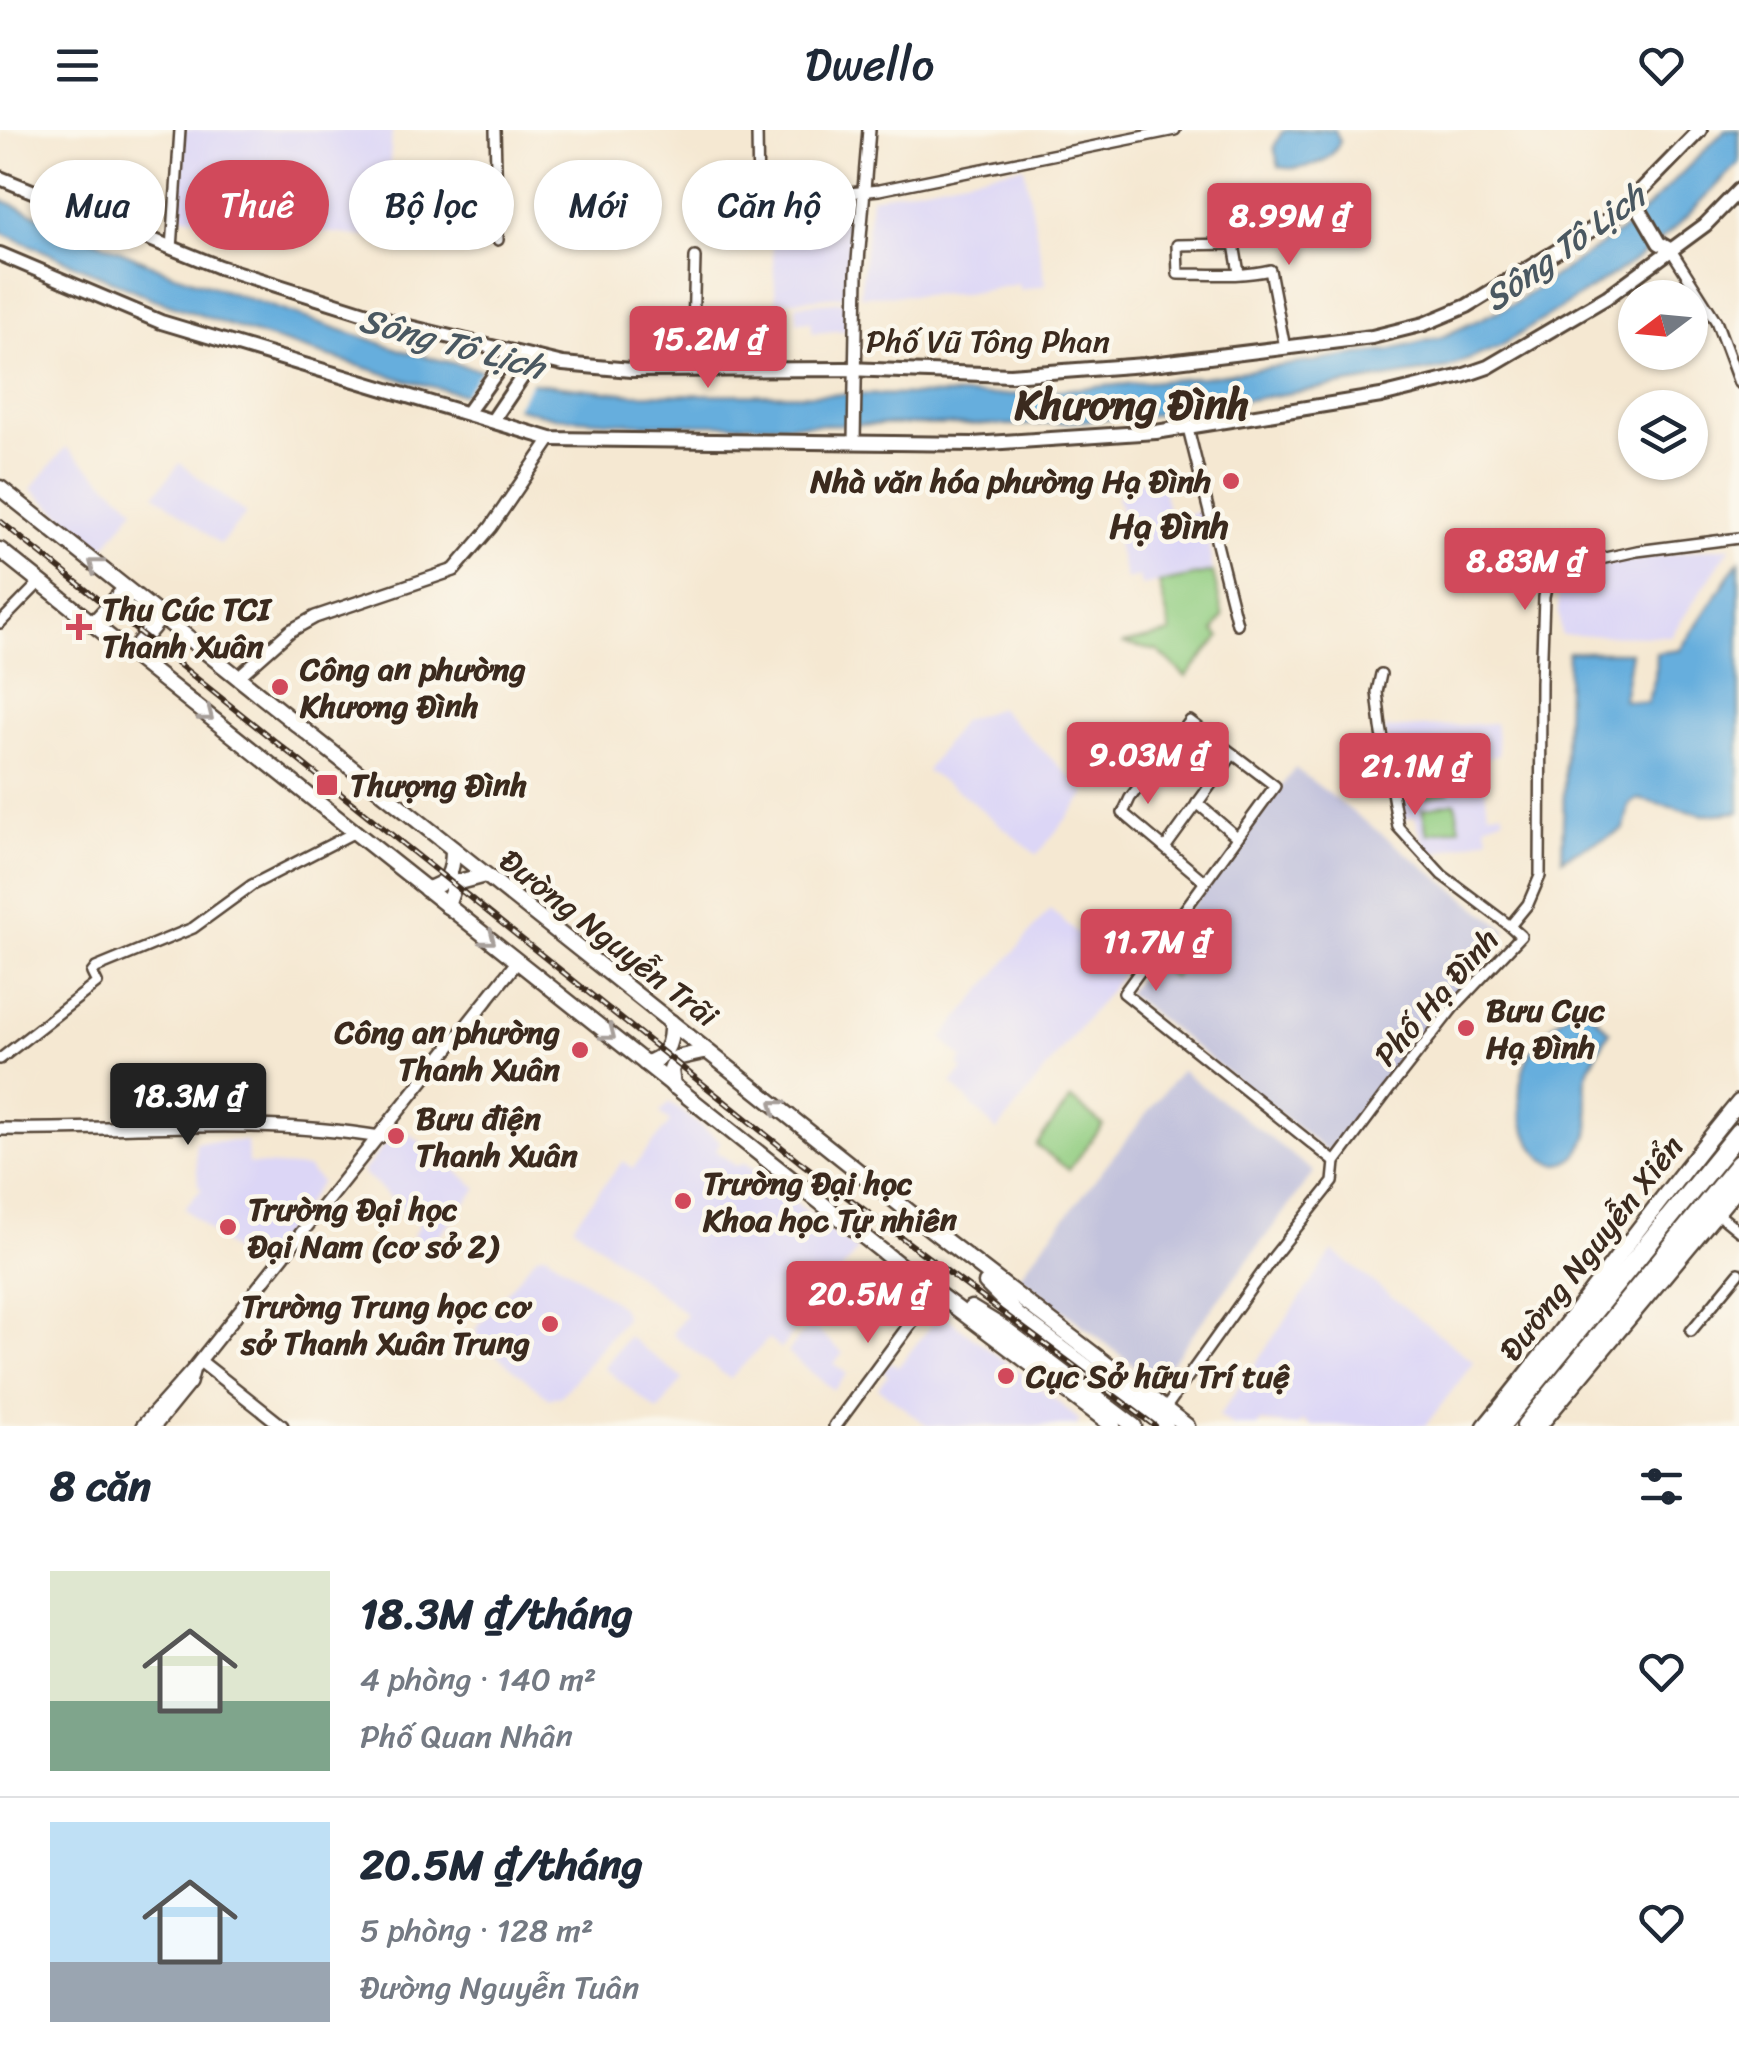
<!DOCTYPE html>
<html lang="vi">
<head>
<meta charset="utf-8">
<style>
	body { margin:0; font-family:Sriracha,sans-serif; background:#f2f2f3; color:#1f2937; height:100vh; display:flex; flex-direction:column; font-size:38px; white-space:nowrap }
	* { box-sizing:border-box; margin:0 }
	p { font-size:32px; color:#747a83 }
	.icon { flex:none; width:55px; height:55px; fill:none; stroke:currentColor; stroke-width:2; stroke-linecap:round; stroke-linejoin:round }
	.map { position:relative; height:1296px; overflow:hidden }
	.sheet { display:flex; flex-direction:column; background:#fff; flex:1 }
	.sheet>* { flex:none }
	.top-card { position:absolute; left:30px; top:30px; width:1000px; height:90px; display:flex; gap:20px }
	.needle { width:65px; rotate:254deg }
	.controls { position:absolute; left:1618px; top:150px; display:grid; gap:20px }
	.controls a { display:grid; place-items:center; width:90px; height:90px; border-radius:50%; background:#fff; box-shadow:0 2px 8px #0004; font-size:50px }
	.price { position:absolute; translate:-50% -85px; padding:0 22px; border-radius:10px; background:#d1495b; color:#fff; font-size:32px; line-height:65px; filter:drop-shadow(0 2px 5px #0008) }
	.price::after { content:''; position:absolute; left:50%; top:60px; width:30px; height:22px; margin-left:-15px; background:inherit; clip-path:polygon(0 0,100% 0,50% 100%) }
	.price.selected { background:#222; color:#fff }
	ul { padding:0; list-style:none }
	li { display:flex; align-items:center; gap:30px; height:250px; padding:0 50px }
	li+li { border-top:2px solid #e0e1e3 }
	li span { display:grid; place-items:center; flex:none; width:280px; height:200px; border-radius:0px; color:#555 }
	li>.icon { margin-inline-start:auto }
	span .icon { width:120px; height:120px; fill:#fffc; stroke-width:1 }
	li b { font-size:42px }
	h2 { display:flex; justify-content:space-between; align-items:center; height:120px; padding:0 50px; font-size:42px }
	.chip { padding:0 35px; border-radius:45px; background:#fff; box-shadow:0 2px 8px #0004; font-size:35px; line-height:90px }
	.chip.selected { background:#d1495b; color:#fff }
	header { display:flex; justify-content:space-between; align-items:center; height:130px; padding:0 50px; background:#fff; font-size:45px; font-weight:600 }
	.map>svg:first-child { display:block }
	.built { fill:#dcd6f6 }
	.industrial { fill:#c2c2dc }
	.green { fill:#92cd81; stroke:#667c50; stroke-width:2.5 }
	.water { fill:#66aedd; stroke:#506c7e; stroke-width:2.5 }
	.pier { fill:#f5e8d2 }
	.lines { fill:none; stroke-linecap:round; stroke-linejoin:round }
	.minor-casing { stroke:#574639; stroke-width:14 }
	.tertiary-casing { stroke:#574639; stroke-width:16 }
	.secondary-casing { stroke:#574639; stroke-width:18 }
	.primary-casing { stroke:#574639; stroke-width:19 }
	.motorway-casing { stroke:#574639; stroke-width:22 }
	.minor { stroke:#fff; stroke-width:9 }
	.tertiary { stroke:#fff; stroke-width:11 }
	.secondary { stroke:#fff; stroke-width:12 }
	.primary { stroke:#fff; stroke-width:14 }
	.motorway { stroke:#fff; stroke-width:18 }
	.rail-casing { stroke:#3b2a1e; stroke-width:6 }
	.rail { stroke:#fbf7ec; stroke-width:2.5; stroke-dasharray:8; stroke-linecap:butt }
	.oneway { stroke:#a79f9a }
	.poi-dot { fill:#d1495b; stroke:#fbf7ec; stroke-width:4 }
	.labels { text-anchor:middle; stroke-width:9; stroke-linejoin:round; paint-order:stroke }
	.street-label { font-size:32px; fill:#3b2a1e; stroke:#fbf7ec }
	.poi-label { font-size:32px; font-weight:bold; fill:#3b2a1e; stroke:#fbf7ec; text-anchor:start }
	.water-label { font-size:35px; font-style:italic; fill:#4a5861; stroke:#fbf7ec }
	.neighbourhood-label { font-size:35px; font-weight:bold; fill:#3b2a1e; stroke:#fbf7ec }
	.district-label { font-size:42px; font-weight:bold; fill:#3b2a1e; stroke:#fbf7ec }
</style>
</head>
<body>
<header><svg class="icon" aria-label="menu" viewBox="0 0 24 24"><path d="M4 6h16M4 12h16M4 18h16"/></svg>Dwello<svg class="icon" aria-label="heart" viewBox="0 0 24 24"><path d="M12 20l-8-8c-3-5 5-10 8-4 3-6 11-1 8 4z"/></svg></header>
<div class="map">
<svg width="1739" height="1296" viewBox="0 0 1739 1296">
	<rect width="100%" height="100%" fill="#fbf7ec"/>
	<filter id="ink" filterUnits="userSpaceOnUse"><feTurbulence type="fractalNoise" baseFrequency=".01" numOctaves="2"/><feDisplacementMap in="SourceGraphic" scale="20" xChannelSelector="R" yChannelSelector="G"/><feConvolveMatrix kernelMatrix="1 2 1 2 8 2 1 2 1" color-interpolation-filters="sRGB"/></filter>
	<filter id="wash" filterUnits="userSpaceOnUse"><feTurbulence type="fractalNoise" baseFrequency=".0048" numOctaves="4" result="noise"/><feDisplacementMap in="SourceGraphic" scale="40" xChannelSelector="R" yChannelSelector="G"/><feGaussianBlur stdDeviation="2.25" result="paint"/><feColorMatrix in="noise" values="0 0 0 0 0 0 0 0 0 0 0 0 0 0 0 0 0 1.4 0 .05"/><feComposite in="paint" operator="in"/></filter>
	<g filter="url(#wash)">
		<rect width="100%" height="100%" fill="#f5e8d2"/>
		<g class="built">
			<polygon points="181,0 392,0 385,109 175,85"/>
			<polygon points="1024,36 1046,155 1020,160 1018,154 965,164 860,166 871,67"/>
			<polygon points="857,87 852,165 776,172 771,97"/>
			<polygon points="845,171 848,200 812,203 811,191 797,192 796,175"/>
			<polygon points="66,317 135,378 103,419 31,359"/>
			<polygon points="180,333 246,384 220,414 155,364"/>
			<polygon points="1161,347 1169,389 1202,381 1213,442 1141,456 1139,447 1126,450 1110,387 1122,384 1117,365 1133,361 1133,352"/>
			<polygon points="1731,416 1671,506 1561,505 1557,456 1567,439"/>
			<polygon points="999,578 1087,663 1037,725 960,662 926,641 961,591"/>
			<polygon points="1495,593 1499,625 1481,628 1488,682 1502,681 1504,687 1485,694 1489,707 1428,725 1415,687 1398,690 1385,599"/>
			<polygon points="1050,779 1122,844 997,1001 952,954 963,940 958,935 963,929 942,908"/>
			<polygon points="669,972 720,1011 716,1021 736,1036 745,1033 857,1121 781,1219 768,1209 730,1249 672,1204 686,1184 573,1095 623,1031 633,1038 670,992 660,983"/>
			<polygon points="400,996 478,1058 428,1118 413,1105 420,1095 363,1042"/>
			<polygon points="247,1011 248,1034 307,1038 321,1052 255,1141 184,1078 202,1059 198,1055 195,1012"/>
			<polygon points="1333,1121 1474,1232 1425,1296 1311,1296 1302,1290 1298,1296 1261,1292 1258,1296 1234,1296 1219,1286"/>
			<polygon points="546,1123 621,1177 625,1188 561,1266 549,1268 478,1210 476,1199 537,1125"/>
			<polygon points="941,1183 1063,1276 1080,1291 1076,1296 928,1296 878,1258 888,1245 883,1241 888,1235 891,1232 898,1237"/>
			<polygon points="810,1194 843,1223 834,1234 847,1244 834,1260 787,1223"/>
			<polygon points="628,1206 683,1249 658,1281 604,1238"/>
		</g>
		<g class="industrial">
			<polygon points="1295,638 1507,800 1333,1026 1127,863"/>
			<polygon points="1181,940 1314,1042 1156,1253 1019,1146"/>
		</g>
		<g class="green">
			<polygon points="1213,442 1223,486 1214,501 1220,507 1186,547 1158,521 1122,514 1171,503 1159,453"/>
			<polygon points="1444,637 1449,663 1416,670 1410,644"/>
			<polygon points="1455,672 1460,697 1428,704 1422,679"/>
			<polygon points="1181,797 1200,812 1173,848 1154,834"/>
			<polygon points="1071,969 1103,995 1069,1040 1036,1015"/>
		</g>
		<g class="water">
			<path d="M1290,0H1335L1340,11C1331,35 1301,41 1279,37L1274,17L1282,2Z"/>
			<polygon points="1725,0 1739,0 1739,33 1676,97 1633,132 1501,216 1448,238 1140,287 1026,295 642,294 555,287 405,250 249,202 154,169 0,102 0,69 169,142 407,222 534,253 631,264 1007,265 1203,247 1387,221 1442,207 1515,173 1629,96"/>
			<path d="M1739,431V682L1704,685L1638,669L1629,675L1624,699C1603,712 1581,715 1562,729L1568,522H1631L1623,570L1647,573L1655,548L1656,523L1680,520Z"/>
			<path d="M1579,872L1610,901C1602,916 1589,933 1586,949C1583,968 1595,990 1586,1010C1553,1078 1495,986 1531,921C1541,901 1563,887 1579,872Z"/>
		</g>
		<polygon class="pier" points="485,235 534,248 512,283 460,269"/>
	</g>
	<g filter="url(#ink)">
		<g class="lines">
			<g class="minor-casing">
				<g id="minor">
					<polyline points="495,0 498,110"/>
					<polyline points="757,0 758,72 879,60 1175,0"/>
					<polyline points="172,119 180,0"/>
					<polyline points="1671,120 1716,191 1739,253"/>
					<path d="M1239,143L1234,114L1177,115L1178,144C1208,144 1241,147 1270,140L1285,218"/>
					<polyline points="692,240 695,127"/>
					<polyline points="1188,298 1237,494"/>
					<polyline points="0,493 40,452"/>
					<polyline points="1381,544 1377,562 1381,597 1398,697 1442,745 1510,796"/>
					<polyline points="1197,673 1237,707"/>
					<polyline points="1165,718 1233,624"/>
					<polyline points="1205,752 1123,683 1130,668 1190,591 1275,656 1124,863 1335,1032"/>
					<polyline points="0,929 97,853 92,843 96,838 193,798 252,755 355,702"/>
					<polyline points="1717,1083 1739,1101"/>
					<polyline points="1691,1201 1739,1143"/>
					<polyline points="1165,1279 1274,1126 1333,1052 1335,1032 1388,961 1453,878 1521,806 1510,796 1528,774 1540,746 1541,552 1544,467 1550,440 1637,421 1739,408"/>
				</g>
			</g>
			<g class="tertiary-casing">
				<g id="tertiary">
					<polyline points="854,311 857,143 869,0"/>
					<polyline points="237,548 290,501 315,487 454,440 491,397 551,309"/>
					<path d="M0,999C127,1001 254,986 380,1007"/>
					<polyline points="200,1231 282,1296"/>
					<polyline points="142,1296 194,1238 517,832"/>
					<polyline points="155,1296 190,1253 194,1238"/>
					<polyline points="835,1296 934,1162"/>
				</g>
			</g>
			<g class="secondary-casing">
				<g id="secondary">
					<polyline points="0,48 219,137 409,197 563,234 631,240 847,239 1010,245 1144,235 1372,207 1424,194 1467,176 1619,83 1700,0"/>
					<polyline points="1634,70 1659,113 1671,120"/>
					<polyline points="0,124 161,192 551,309 973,314 1156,302 1381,266 1462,246 1488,237 1607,167 1705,95 1739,60"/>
					<polyline points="467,283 511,222"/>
					<polyline points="493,290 535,228"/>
				</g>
			</g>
			<g class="primary-casing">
				<g id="primary">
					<polyline points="0,358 932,1100 1187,1296"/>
					<polyline points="0,420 902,1137 1113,1296"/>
					<polyline points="93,494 125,459"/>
					<polyline points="130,524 161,487"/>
					<path d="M426,759C449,754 453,742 453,719"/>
					<polyline points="447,776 455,753 485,745"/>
					<path d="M645,933C667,929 672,912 671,892"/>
					<polyline points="673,956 671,940 676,928 707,921"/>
					<polyline points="986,1153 1018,1185 1166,1296"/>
					<polyline points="971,1178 1007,1200 1134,1296"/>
					<path d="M1485,1296C1573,1190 1651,1078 1739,972"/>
					<polyline points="1539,1296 1739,1056"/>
				</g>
			</g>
			<g class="motorway-casing">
				<g id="motorway">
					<polyline points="1500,1296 1739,1002"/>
					<polyline points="1526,1296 1739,1034"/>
				</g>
			</g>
			<use href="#minor" class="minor"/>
			<use href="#tertiary" class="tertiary"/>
			<use href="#secondary" class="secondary"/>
			<use href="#primary" class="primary"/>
			<use href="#motorway" class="motorway"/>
			<g class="rail-casing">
				<polyline id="rail" points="0,391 800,1032 1155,1296"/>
			</g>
			<use href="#rail" class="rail"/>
		</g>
		<defs><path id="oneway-chevron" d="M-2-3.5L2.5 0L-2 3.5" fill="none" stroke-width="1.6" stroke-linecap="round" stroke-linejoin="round" transform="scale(2.5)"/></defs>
		<g class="oneway">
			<use href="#oneway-chevron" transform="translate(95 435) rotate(-142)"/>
			<use href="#oneway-chevron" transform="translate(207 585) rotate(38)"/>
			<use href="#oneway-chevron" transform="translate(489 809) rotate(38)"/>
			<use href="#oneway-chevron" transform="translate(609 904) rotate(38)"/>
			<use href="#oneway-chevron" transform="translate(776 976) rotate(-141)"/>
		</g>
	</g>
	<g class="poi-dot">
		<circle cx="1231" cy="351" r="10"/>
		<path d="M74 482h10v10h10v10h-10v10h-10v-10h-10v-10h10z"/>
		<circle cx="280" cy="557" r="10"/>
		<rect x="315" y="643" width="24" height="24" rx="5"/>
		<circle cx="1466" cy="898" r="10"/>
		<circle cx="580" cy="920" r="10"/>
		<circle cx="396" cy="1006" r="10"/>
		<circle cx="683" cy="1071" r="10"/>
		<circle cx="228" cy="1097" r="10"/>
		<circle cx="550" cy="1194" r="10"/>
		<circle cx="1006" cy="1246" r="10"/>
	</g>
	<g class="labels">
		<g class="street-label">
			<text x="988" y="222">Phố Vũ Tông Phan</text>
			<text transform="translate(609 808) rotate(38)" y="11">Đường Nguyễn Trãi</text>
			<text transform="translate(1436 867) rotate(-49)" y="11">Phố Hạ Đình</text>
			<text transform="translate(1591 1118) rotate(-52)" y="11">Đường Nguyễn Xiển</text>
		</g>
		<g class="poi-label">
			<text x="1211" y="362" text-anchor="end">Nhà văn hóa phường Hạ Đình</text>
			<text x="102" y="490">Thu Cúc TCI<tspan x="102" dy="37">Thanh Xuân</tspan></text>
			<text x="300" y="550">Công an phường<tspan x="300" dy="37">Khương Đình</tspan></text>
			<text x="350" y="666">Thượng Đình</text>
			<text x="1486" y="891">Bưu Cục<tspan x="1486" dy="37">Hạ Đình</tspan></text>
			<text x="560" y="913" text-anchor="end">Công an phường<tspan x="560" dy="37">Thanh Xuân</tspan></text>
			<text x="416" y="999">Bưu điện<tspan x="416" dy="37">Thanh Xuân</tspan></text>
			<text x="703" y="1064">Trường Đại học<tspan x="703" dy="37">Khoa học Tự nhiên</tspan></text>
			<text x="248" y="1090">Trường Đại học<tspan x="248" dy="37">Đại Nam (cơ sở 2)</tspan></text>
			<text x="530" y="1187" text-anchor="end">Trường Trung học cơ<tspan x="530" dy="37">sở Thanh Xuân Trung</tspan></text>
			<text x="1026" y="1257">Cục Sở hữu Trí tuệ</text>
		</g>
		<g class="water-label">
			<text transform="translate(1564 117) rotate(-36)" y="12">Sông Tô Lịch</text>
			<text transform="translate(452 213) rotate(15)" y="12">Sông Tô Lịch</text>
		</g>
		<g class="neighbourhood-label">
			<text x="1169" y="408">Hạ Đình</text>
		</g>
		<g class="district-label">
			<text x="1132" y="289">Khương Đình</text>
		</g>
	</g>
</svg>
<div class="controls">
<a><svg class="needle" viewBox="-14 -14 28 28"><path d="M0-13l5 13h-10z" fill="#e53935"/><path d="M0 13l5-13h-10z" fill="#747a83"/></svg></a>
<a><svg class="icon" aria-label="layers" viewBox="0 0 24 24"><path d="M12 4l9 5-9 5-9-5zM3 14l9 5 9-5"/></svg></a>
</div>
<b class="price" style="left:1289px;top:138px">8.99M ₫</b>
<b class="price" style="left:708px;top:261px">15.2M ₫</b>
<b class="price" style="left:1525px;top:483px">8.83M ₫</b>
<b class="price" style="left:1148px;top:677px">9.03M ₫</b>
<b class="price" style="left:1415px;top:688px">21.1M ₫</b>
<b class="price" style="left:1156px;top:864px">11.7M ₫</b>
<b class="price selected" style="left:188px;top:1018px">18.3M ₫</b>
<b class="price" style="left:868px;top:1216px">20.5M ₫</b>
<div class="top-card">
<a class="chip">Mua</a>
<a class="chip selected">Thuê</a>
<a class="chip">Bộ lọc</a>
<a class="chip">Mới</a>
<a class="chip">Căn hộ</a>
</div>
</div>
<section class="sheet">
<h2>8 căn<svg class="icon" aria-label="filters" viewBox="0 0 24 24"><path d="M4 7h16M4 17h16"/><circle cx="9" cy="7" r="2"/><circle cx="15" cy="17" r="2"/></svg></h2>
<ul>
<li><span style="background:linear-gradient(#dfe7d0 65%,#7fa58c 0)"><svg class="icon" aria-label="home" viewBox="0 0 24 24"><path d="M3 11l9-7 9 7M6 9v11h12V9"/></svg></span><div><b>18.3M ₫/tháng</b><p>4 phòng · 140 m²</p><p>Phố Quan Nhân</p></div><svg class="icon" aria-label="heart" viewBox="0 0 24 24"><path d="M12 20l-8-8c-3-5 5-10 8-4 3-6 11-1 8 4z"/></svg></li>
<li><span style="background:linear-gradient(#bfe0f5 70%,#9aa5b1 0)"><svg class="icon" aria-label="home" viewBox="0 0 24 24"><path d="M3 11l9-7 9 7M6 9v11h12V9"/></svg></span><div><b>20.5M ₫/tháng</b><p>5 phòng · 128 m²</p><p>Đường Nguyễn Tuân</p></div><svg class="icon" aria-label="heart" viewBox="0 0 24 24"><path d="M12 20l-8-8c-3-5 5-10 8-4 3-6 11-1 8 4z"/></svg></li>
</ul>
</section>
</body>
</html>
